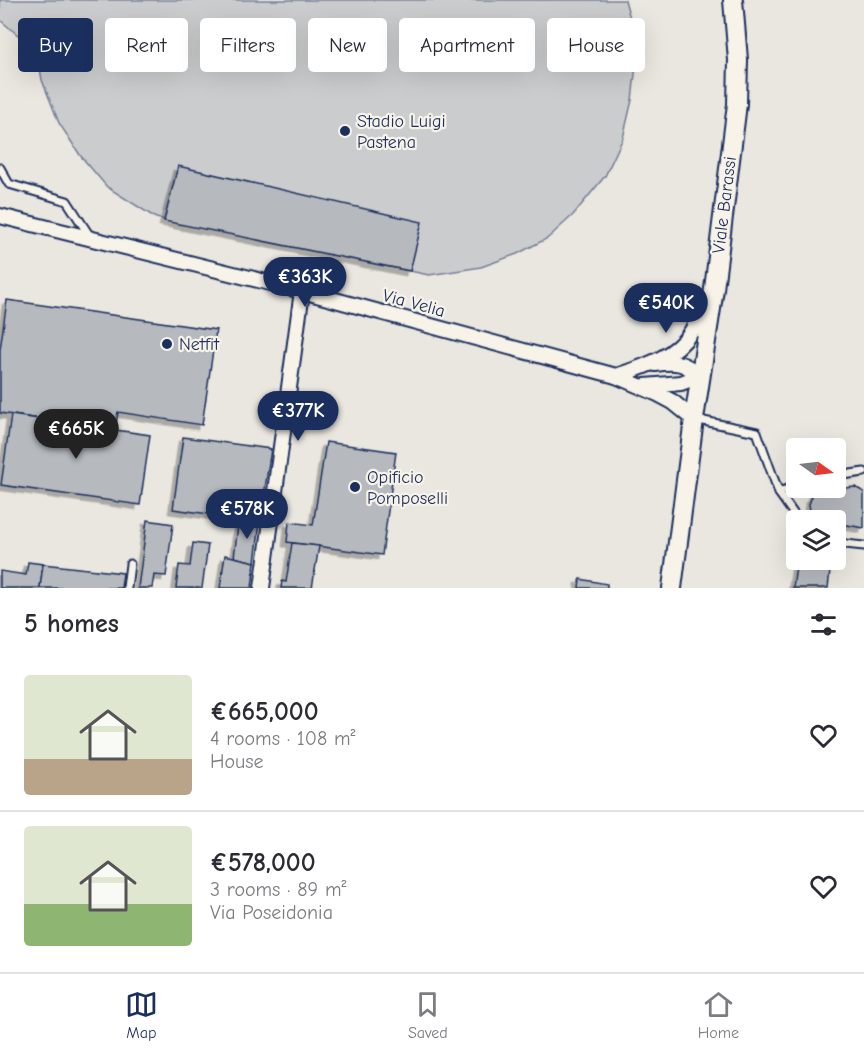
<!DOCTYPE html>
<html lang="en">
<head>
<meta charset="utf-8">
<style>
	body { margin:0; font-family:"Comic Neue",sans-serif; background:#f2f2f3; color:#2b2b33; height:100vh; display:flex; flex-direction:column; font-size:22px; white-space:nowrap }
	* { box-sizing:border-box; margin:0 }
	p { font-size:20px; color:#7c7c81 }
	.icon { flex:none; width:33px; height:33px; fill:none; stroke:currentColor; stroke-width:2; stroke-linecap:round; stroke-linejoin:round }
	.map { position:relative; height:588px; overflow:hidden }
	.panel { display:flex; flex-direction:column; background:#fff; flex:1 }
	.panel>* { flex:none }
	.guide { position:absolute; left:18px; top:18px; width:828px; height:54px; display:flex; gap:12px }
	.needle { width:39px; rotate:104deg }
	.fabs { position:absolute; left:786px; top:438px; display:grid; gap:12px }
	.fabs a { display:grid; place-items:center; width:60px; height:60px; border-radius:6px; background:#fff; box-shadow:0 6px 24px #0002; font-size:30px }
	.price { position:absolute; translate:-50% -51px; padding:0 14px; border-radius:21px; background:#1b2f5e; color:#fff; font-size:20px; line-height:39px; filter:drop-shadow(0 2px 3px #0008) }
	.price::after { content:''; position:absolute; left:50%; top:36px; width:18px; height:14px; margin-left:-9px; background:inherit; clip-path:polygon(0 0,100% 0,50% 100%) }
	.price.current { background:#222; color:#fff }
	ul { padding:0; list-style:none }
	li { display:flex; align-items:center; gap:18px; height:150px; padding:0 24px }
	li+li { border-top:2px solid #e1e1e2 }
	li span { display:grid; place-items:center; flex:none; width:168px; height:120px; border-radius:6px; color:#555 }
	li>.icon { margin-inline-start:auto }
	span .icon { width:72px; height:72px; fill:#fffc; stroke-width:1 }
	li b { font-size:26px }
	h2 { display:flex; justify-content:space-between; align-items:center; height:72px; padding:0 24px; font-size:26px }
	.chip { padding:0 21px; border-radius:6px; background:#fff; box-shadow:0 6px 24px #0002; font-size:21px; line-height:54px }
	.chip.current { background:#1b2f5e; color:#fff }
	.tab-bar { display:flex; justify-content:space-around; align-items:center; height:84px; border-top:2px solid #e1e1e2; background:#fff; font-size:16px; color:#7c7c81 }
	.tab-bar a { display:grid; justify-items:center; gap:3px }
	.tab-bar .current { color:#1b2f5e }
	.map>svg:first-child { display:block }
	.green { fill:#cbcccd; stroke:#737e96; stroke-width:1.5 }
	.building { fill:#b6babf; stroke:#1b2f5e; stroke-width:1.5; filter:url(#shadow) }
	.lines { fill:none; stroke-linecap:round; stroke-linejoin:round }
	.lane-casing { stroke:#1b2f5e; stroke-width:11 }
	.street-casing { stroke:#1b2f5e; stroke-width:18 }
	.secondary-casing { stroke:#1b2f5e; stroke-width:22 }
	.lane { stroke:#f7f3e8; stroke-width:7 }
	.street { stroke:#f7f3e8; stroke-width:14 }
	.secondary { stroke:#f7f3e8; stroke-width:18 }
	.poi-dot { fill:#1b2f5e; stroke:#f7f3e8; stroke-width:2 }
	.labels { text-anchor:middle; stroke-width:4.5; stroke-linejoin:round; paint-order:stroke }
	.poi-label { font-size:18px; fill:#1b2f5e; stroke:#f7f3e8; text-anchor:start }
	.street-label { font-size:18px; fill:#1b2f5e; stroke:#f7f3e8 }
</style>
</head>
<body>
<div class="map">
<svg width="864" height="588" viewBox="0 0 864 588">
	<defs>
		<filter id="shadow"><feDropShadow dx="-4.5" dy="4.5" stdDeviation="0" flood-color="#0004"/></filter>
	</defs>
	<rect width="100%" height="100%" fill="#eae7e0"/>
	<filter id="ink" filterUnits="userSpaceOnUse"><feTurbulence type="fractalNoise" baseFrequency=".0167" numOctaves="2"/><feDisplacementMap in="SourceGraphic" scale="12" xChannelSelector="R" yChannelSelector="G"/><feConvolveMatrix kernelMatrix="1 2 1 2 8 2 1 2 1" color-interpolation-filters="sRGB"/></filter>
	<g filter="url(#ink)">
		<polygon class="green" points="0,0 625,0 630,18 636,65 632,100 623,138 605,176 573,215 548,238 517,254 481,267 429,275 156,218 107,187 80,155 59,123 42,80 37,51 0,20"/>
		<g class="building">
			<polygon points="178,166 422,222 410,271 164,221"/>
			<polygon points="7,300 216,330 202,425 118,412 115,430 0,413 0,350"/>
			<polygon points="11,415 150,435 140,505 1,485"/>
			<polygon points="183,437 271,449 260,521 173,509"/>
			<polygon points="326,442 396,452 382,555 287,542 289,522 313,525"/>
			<polygon points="855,487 864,492 864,528 836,523 836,520 816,520 811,517 809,504 814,491"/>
			<polygon points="239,518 260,521 255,562 234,557"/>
			<polygon points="147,520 173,524 166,576 154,575 152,588 138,588"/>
			<polygon points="193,543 208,545 202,588 176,588 179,565 190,566"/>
			<polygon points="292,543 319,546 312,588 281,588 282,581 286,582"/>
			<polygon points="225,555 255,562 252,588 220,588"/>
			<polygon points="797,560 831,562 828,588 793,588"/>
			<polygon points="28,562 43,564 40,588 0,588 0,571 26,575"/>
			<polygon points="43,564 123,573 121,588 40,588"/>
			<polygon points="580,579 607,584 607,588 579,588"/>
		</g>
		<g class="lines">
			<g class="lane-casing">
				<g id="lane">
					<polyline points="0,168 9,184 67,201 91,238"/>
					<polyline points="694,419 757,432 779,493 798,520"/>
					<polyline points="836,476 864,472"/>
					<polyline points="779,493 796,485"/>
					<polyline points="836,543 864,546"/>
					<polyline points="127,588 130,564"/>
				</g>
			</g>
			<g class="street-casing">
				<g id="street">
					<polyline points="0,216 302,291 616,376 658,394 673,402 694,419"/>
					<path d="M616,376C643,367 674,358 691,332C698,321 703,310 709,299"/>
					<path d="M645,386L681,383L700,376C684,362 676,361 655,364"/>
					<polyline points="262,588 302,291"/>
				</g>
			</g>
			<g class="secondary-casing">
				<polyline id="secondary" points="672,588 694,419 714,289 737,104 738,60 733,0"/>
			</g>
			<use href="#lane" class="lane"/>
			<use href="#street" class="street"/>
			<use href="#secondary" class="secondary"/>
		</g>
	</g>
	<g class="poi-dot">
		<circle cx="345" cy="131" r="6"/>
		<circle cx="167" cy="344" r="6"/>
		<circle cx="355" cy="487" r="6"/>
	</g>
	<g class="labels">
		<g class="poi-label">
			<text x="357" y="127">Stadio Luigi<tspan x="357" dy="21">Pastena</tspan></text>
			<text x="179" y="350">Netfit</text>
			<text x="367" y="483">Opificio<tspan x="367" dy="21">Pomposelli</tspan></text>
		</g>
		<g class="street-label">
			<text transform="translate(724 205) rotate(-83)" y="6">Viale Barassi</text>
			<text transform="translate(414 303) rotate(15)" y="6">Via Velia</text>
		</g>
	</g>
</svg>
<div class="fabs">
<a><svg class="needle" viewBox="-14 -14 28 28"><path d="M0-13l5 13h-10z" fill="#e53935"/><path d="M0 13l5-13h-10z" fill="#7c7c81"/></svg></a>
<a><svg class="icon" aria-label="layers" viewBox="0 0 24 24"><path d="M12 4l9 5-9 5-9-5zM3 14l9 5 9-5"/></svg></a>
</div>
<b class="price" style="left:305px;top:308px">€363K</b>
<b class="price" style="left:666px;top:334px">€540K</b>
<b class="price" style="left:298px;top:442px">€377K</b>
<b class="price current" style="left:76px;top:460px">€665K</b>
<b class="price" style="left:247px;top:540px">€578K</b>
<div class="guide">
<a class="chip current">Buy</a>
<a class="chip">Rent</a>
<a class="chip">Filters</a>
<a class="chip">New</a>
<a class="chip">Apartment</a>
<a class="chip">House</a>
</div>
</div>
<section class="panel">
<h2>5 homes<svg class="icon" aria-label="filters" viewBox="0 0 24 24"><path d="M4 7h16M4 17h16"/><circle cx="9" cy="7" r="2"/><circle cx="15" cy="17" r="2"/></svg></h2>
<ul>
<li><span style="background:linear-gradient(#dfe7d0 70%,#b9a48a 0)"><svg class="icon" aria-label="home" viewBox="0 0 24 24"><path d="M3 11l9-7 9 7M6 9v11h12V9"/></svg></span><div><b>€665,000</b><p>4 rooms · 108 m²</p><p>House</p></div><svg class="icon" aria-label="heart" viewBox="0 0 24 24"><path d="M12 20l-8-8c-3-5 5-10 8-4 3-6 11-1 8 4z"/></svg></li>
<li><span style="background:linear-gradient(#dfe7d0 65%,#8fb573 0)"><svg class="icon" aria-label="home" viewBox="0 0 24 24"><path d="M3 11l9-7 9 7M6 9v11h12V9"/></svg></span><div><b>€578,000</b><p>3 rooms · 89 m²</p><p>Via Poseidonia</p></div><svg class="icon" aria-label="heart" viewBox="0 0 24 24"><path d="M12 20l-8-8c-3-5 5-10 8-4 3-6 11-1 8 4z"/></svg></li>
</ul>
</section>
<nav class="tab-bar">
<a class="current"><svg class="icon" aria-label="map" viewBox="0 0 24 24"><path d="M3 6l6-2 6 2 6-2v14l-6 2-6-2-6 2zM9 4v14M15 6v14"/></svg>Map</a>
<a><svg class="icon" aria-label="saved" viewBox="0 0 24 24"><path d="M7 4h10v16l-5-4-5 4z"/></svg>Saved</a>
<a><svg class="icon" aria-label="home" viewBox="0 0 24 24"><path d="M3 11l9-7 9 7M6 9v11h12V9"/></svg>Home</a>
</nav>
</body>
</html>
